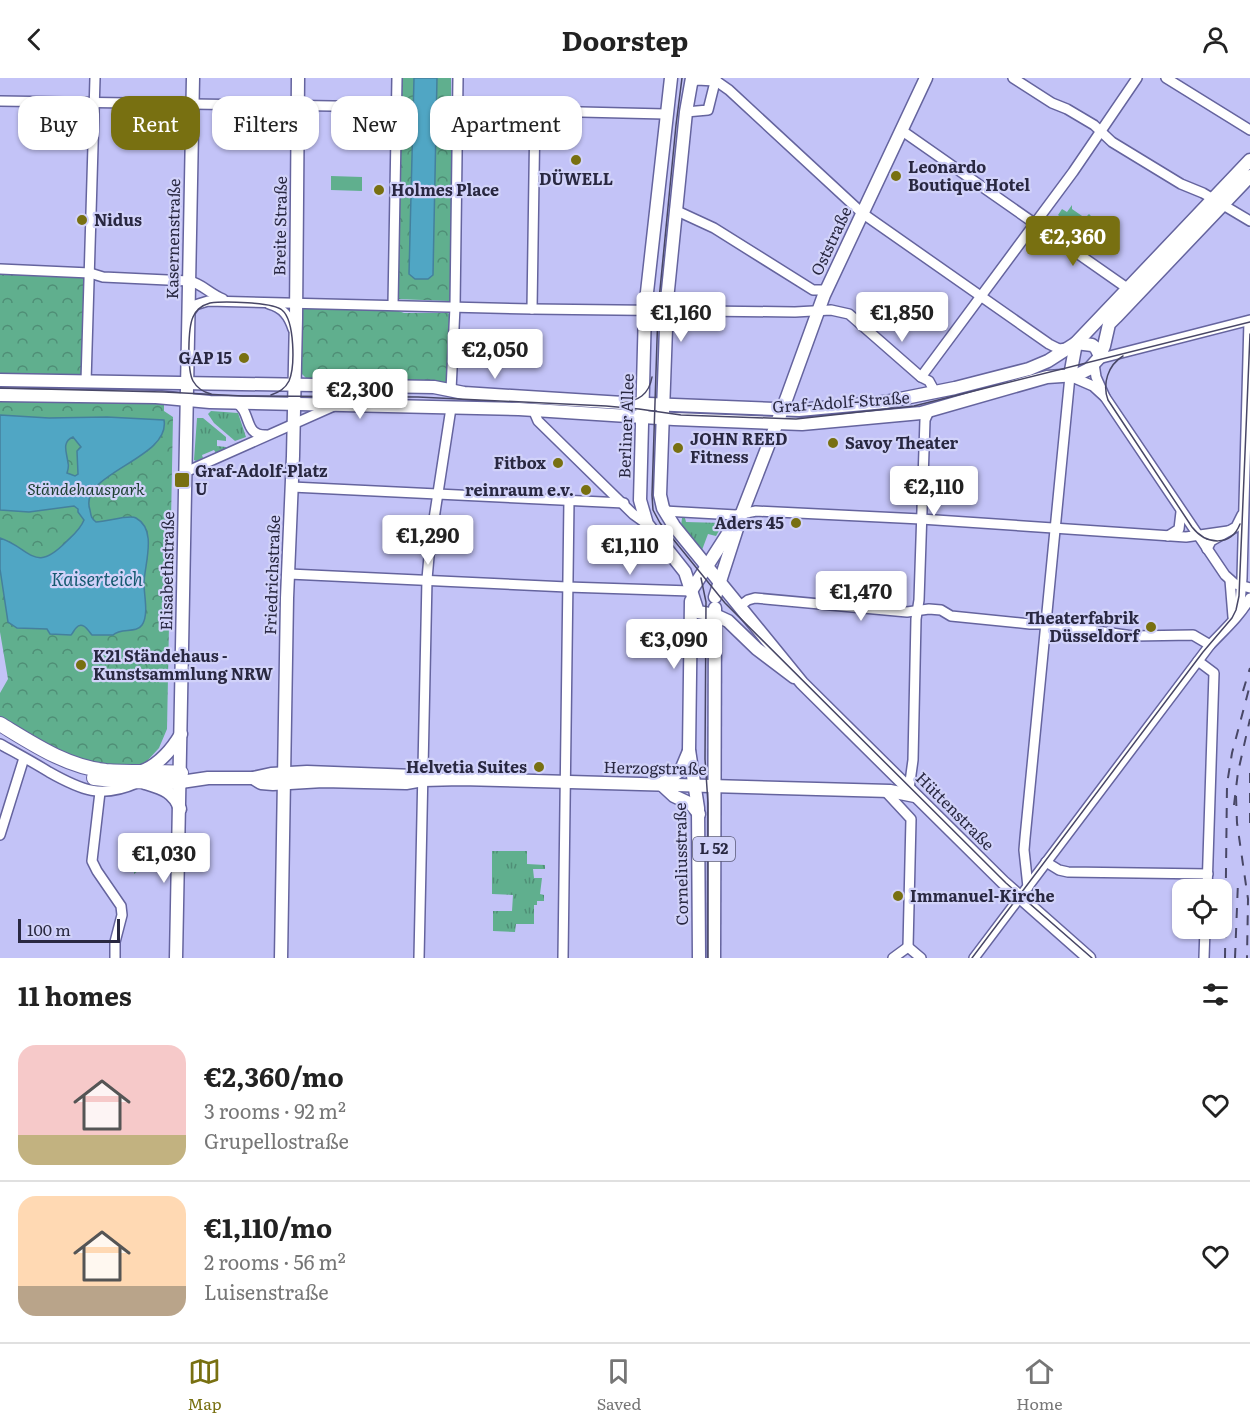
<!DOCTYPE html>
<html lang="en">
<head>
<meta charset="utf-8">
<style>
	body { margin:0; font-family:Literata,serif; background:#f6f6f6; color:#222; height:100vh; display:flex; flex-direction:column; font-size:22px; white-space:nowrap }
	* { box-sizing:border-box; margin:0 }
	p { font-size:20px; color:#767676 }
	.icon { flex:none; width:33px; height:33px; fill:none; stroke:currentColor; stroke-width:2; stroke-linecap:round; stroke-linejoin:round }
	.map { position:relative; height:880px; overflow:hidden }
	.panel { display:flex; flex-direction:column; background:#fff; flex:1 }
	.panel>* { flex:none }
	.hud { position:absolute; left:18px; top:18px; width:600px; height:54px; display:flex; gap:12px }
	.controls { position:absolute; left:1172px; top:801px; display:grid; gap:12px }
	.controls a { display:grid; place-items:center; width:60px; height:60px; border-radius:12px; background:#fff; box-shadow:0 2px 4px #0004; font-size:30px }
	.scale { position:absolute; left:18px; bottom:15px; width:102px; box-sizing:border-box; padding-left:6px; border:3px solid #292841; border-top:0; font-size:16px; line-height:21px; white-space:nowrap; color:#292841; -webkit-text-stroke:4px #d1d2f9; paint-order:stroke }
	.price { position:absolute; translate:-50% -51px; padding:0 14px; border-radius:6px; background:#fff; color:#222; font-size:20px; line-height:39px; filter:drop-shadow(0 2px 3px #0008) }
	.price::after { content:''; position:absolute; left:50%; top:36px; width:18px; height:14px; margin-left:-9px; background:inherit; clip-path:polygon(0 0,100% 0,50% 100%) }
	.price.active { background:#787011; color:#fff }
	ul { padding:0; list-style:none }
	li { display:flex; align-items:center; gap:18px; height:150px; padding:0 18px }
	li+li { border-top:2px solid #e0e0e0 }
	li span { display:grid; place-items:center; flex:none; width:168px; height:120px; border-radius:18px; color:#555 }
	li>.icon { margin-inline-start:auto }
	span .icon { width:72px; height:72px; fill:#fffc; stroke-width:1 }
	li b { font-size:26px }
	h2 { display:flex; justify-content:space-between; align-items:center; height:72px; padding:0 18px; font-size:26px }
	.pill { padding:0 21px; border-radius:18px; background:#fff; box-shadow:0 2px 4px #0004; font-size:21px; line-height:54px }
	.pill.active { background:#787011; color:#fff }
	header { display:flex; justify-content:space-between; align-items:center; height:78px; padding:0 18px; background:#fff; font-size:27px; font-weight:700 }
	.menu { display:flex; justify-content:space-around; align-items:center; height:84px; border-top:2px solid #e0e0e0; background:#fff; font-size:16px; color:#767676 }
	.menu a { display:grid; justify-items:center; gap:3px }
	.menu .active { color:#787011 }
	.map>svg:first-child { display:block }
	.grass { fill:url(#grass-tufts) }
	.park { fill:url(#park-crowns) }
	.pitch { fill:#60af8e }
	.water { fill:#50a6c4; stroke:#44809d; stroke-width:1.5; fill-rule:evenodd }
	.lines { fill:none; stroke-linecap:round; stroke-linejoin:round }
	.minor-casing { stroke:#65649e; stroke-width:12 }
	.major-casing { stroke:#65649e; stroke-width:15 }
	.highway-casing { stroke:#65649e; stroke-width:16 }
	.minor { stroke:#fff; stroke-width:9 }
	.major { stroke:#fff; stroke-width:12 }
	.highway { stroke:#fff; stroke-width:14 }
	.tram { stroke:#484766; stroke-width:1.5 }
	.rail { stroke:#484766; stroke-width:2; stroke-dasharray:10 10; stroke-linecap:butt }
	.poi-dot { fill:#787011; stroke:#d1d2f9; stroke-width:2 }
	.labels { text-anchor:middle; stroke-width:4.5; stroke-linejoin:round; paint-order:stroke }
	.shield { fill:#d1d2f9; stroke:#5b5b78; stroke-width:1.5 }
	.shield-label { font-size:15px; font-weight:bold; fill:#292841 }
	.poi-label { font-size:16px; font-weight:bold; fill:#292841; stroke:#d1d2f9; text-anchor:start }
	.street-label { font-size:16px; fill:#292841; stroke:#d1d2f9 }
	.park-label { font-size:16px; font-style:italic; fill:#1c3f30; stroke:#d1d2f9 }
	.water-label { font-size:18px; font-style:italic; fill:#155a70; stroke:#d1d2f9 }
</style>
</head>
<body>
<header><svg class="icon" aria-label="back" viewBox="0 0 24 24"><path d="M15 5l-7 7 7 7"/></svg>Doorstep<svg class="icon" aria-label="person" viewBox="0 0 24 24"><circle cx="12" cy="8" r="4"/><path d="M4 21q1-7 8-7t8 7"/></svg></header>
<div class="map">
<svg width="1250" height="880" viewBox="0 0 1250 880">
	<defs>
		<pattern id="grass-tufts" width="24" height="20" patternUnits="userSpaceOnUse" patternTransform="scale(1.5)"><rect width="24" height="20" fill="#60af8e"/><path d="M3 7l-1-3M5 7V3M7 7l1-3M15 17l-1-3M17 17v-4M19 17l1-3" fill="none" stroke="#4f8e76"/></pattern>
		<pattern id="park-crowns" width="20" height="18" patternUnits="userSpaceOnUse" patternTransform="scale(1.5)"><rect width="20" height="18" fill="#60af8e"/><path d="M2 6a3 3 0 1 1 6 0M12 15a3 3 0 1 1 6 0" fill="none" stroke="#4f8e76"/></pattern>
	</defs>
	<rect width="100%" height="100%" fill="#c3c3f7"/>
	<g class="grass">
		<polygon points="1072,127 1072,131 1085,140 1089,136 1095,142 1094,144 1097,146 1096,148 1093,146 1085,156 1077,149 1082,142 1077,138 1075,140 1071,138 1066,144 1058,137 1062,131 1067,134"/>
		<polygon points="211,333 238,335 246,359 235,363 214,345 208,336"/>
		<polygon points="197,340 203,340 226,359 226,363 217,362 217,368 226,369 226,370 216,375 214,372 202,377 203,380 196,383 194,382"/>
		<polygon points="682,440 685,440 686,444 722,445 722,442 725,442 716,458 708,456 702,472 681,448"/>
		<polygon points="125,765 134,769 148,769 148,785 143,786 143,789 134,796 134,787"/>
		<polygon points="492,773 527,773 527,786 545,787 545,791 533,791 534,800 542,800 540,816 544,817 544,823 537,823 537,827 534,827 534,846 516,846 515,854 493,853 493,833 512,833 513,817 492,816"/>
	</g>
	<g class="park">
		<polygon points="400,0 451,0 453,220 449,223 397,221"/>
		<polygon points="0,191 90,195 86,298 0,296"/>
		<polygon points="302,229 393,231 404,235 448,235 450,237 447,280 449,306 307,301 301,295"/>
		<polygon points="0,322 164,326 164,333 173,339 167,651 159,670 147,683 138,689 120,689 77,683 16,651 0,638 0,615 8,601 0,554"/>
	</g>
	<polygon class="pitch" points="331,98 362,99 362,113 331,112"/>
	<g class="water">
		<polygon points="414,0 437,0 433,197 428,201 415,201 409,196"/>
		<path d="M0,337L49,340L107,339L164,342C171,381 77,395 90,432C91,438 91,440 96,444C107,444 129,436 136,440C158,452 144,487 144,506C144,517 149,537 142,547C136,556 121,549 113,557H92C89,554 83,542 76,550C74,552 73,555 71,557L50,556L47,551L17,550L8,544L0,491V460C32,471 34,496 66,464C73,457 80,452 84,442L78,434V431L74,428L29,434L0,432ZM73,359L81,369L77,373L78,396L75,398L67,395C68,392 69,388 68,385C67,375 61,364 73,359Z"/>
	</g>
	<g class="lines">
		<g class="minor-casing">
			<g id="minor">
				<polyline points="712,0 729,12 862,135 1049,266 1059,271 1067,270"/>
				<polyline points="1013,0 1052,25 1067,31 1094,47 1112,64 1181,106 1203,115 1250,143"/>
				<polyline points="1166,0 1250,52"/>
				<polyline points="691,5 697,2 715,3"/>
				<polyline points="0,23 396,29"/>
				<polyline points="458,31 665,36"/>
				<polyline points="686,34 708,32 716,0"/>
				<polyline points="901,52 1127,210 1127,218"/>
				<polyline points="675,132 714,150 813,212 826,212"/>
				<path d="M0,191L90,195L103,199L189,203C201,205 210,216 223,221"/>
				<path d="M269,226C283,230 289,238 293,251"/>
				<polyline points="393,227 397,0"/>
				<polyline points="532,231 535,33"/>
				<polyline points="189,236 195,227 208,223 532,231 795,234 831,232 849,236 921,299 929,303 935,314"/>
				<polyline points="1098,281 1250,242"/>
				<polyline points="1094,286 1096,299 1105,319 1225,497 1235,506 1250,510"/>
				<polyline points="921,299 1073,94 1137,0"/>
				<polyline points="86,304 95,0"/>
				<polyline points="451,312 455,229 458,0"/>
				<path d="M236,325C252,333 243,358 266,357"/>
				<polyline points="537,332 535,336 538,343 633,436 647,446"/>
				<polyline points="185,392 190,392 334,328"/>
				<polyline points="292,409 624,425"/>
				<polyline points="664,433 736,437 756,433 921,441 1186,459 1228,453"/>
				<polyline points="1168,458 1179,451 1181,434"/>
				<polyline points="1207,471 1211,463 1236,449 1242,437"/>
				<polyline points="289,496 567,509 691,513"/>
				<polyline points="1230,502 1233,539"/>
				<polyline points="740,528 748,522 755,520 907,534 929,531 941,532 951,538 1030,546 1046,546 1133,558 1193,557 1210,567"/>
				<polyline points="1235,539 1240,526 1242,500 1249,243"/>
				<polyline points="1198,583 1214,595 1207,812"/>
				<path d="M0,666C16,675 33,684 49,694C81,712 101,721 137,705"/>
				<polyline points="909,711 913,682 916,541 919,522 925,342 929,333"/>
				<polyline points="885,713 911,741 908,869"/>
				<polyline points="100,714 92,783 97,793 121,828 122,837 115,864 115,880"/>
				<polyline points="0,757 24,680"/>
				<polyline points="1046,784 1059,792 1068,794 1208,796"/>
				<polyline points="1028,809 1024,772 1025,760 1070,298 1093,308 1105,319"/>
				<polyline points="908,869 921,880"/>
				<polyline points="419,880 427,501 430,467 451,330"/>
				<polyline points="563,880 569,422"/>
				<polyline points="893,880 908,869"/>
				<path d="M974,880L1210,567C1224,552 1240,538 1250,520"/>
				<polyline points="1204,880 1205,850"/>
			</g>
		</g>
		<g class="major-casing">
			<g id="major">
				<polyline points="671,0 645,232 640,422 647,446 685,494 698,534 715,537 728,543 757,571 794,599"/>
				<polyline points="692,0 686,34 667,222 660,417 663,430 674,448 802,605 1003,804 1089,880"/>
				<polyline points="1070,298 1076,265 1250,82"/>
				<polyline points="0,302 434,309 464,315 623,325 799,332 885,324 955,310 1029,291 1048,283 1076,265 1092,267 1096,270 1100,278"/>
				<polyline points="0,317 156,319 210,324 519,331 674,341 802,346 921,335 1047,299 1077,297 1089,291 1099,280 1104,268 1109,246 1116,239 1250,98"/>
				<polyline points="691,513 736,443"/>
				<polyline points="715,519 742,435 787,319 824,217 926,0"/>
				<polyline points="691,523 689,672 698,730 699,880"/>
				<path d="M140,694C159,687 171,673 181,656"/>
				<polyline points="253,700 261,705 273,706 323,703 406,705 423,702 461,701 890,713 915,718"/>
				<polyline points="181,704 208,700 253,700 271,696 307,694 414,698"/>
				<path d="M145,705C161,710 174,713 180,731"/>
				<polyline points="661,706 674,718 691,726 699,736"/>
				<polyline points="661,706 681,692 689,673"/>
				<polyline points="176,880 193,0"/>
				<polyline points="281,880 287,520 293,378 296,240 298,0"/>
				<polyline points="714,880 715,530"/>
			</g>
		</g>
		<g class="highway-casing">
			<g id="highway">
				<path d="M0,646C33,666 67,689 106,693C131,695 156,693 181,695"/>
				<polyline points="94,700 122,703 181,704"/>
			</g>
		</g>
		<use href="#minor" class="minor"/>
		<use href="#major" class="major"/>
		<use href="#highway" class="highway"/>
		<g class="tram">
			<polyline points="682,0 676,47 658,232 652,417 653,432 660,445 725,525 1006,805 1092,880"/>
			<path d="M1123,278C1108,287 1102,306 1108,322L1192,449C1206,467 1231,469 1240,446"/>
			<polyline points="0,310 164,314 243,318 418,319 606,328 639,331 681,337 796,341 914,328 1250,244"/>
			<path d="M211,316C203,314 197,310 193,303C187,292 188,250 193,239C196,232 203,227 210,225C223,223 273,224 282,232C295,243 295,289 289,303C285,311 279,314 271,317"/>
			<path d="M621,325C638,323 649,317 652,299"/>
			<polyline points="701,500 706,524 705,681 708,725 708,880"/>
			<polyline points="972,880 1203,574 1232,540 1236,532 1239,518 1250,256"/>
		</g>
		<g class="rail">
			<polyline points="1243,613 1250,590"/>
			<polyline points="1250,695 1250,745"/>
			<polyline points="1236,718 1237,745 1248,821 1247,880"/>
			<polyline points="1234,727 1238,694 1250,641"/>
			<polyline points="1225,880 1227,706 1232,675 1250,607"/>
			<polyline points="1235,880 1238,804"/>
		</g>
	</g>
	<g class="poi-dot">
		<circle cx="576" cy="82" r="6"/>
		<circle cx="896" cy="98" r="6"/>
		<circle cx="379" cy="112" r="6"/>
		<circle cx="82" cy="142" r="6"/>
		<circle cx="244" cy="280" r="6"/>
		<circle cx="833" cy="365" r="6"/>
		<circle cx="678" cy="370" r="6"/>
		<circle cx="558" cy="385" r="6"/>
		<rect x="174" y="394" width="16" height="16" rx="3"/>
		<circle cx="586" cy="412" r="6"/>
		<circle cx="796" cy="445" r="6"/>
		<circle cx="1151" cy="549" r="6"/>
		<circle cx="81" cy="587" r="6"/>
		<circle cx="539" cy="689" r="6"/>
		<circle cx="898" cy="818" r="6"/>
	</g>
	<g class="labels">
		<rect class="shield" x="693" y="759" width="42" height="24" rx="4.5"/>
		<g class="shield-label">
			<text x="714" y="776">L 52</text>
		</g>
		<g class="poi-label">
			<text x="908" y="95">Leonardo<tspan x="908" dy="18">Boutique Hotel</tspan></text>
			<text x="576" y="107" text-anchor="middle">DÜWELL</text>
			<text x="391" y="118">Holmes Place</text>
			<text x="94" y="148">Nidus</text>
			<text x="232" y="286" text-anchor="end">GAP 15</text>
			<text x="690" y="367">JOHN REED<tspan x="690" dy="18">Fitness</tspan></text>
			<text x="845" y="371">Savoy Theater</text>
			<text x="546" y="391" text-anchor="end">Fitbox</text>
			<text x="195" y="399">Graf-Adolf-Platz<tspan x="195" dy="18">U</tspan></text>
			<text x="574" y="418" text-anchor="end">reinraum e.v.</text>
			<text x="784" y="451" text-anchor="end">Aders 45</text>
			<text x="1139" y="546" text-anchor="end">Theaterfabrik<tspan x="1139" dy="18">Düsseldorf</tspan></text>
			<text x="93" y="584">K21 Ständehaus -<tspan x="93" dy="18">Kunstsammlung NRW</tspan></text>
			<text x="527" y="695" text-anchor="end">Helvetia Suites</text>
			<text x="910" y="824">Immanuel-Kirche</text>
		</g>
		<g class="street-label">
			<text transform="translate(280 148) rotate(-89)" y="6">Breite Straße</text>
			<text transform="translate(173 161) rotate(-89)" y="6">Kasernenstraße</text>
			<text transform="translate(831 163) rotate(-65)" y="6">Oststraße</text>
			<text transform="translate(841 324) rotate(-4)" y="6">Graf-Adolf-Straße</text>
			<text transform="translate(626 348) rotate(-88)" y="6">Berliner Allee</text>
			<text transform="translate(167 493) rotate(-89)" y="6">Elisabethstraße</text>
			<text transform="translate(272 497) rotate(-88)" y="6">Friedrichstraße</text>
			<text transform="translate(655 690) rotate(1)" y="6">Herzogstraße</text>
			<text transform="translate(955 733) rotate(45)" y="6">Hüttenstraße</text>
			<text transform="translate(681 786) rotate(-91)" y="6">Corneliusstraße</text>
		</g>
		<g class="park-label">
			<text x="86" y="417">Ständehauspark</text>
		</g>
		<g class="water-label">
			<text x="97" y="508">Kaiserteich</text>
		</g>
	</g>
</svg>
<div class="controls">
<a><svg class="icon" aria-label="locate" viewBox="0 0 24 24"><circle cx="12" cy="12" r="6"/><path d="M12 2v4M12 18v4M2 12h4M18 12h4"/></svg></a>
</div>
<div class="scale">100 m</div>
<b class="price active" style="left:1073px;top:189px">€2,360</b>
<b class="price" style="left:681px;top:265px">€1,160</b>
<b class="price" style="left:902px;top:265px">€1,850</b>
<b class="price" style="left:495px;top:302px">€2,050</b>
<b class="price" style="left:360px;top:342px">€2,300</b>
<b class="price" style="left:934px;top:439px">€2,110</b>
<b class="price" style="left:428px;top:488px">€1,290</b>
<b class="price" style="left:630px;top:498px">€1,110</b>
<b class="price" style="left:861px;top:544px">€1,470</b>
<b class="price" style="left:674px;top:592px">€3,090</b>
<b class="price" style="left:164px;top:806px">€1,030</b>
<div class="hud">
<a class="pill">Buy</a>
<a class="pill active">Rent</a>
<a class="pill">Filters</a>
<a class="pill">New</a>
<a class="pill">Apartment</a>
</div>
</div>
<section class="panel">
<h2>11 homes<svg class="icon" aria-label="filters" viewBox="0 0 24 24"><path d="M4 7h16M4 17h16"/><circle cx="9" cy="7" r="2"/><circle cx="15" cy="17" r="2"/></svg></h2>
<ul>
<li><span style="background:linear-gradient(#f6c9c9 75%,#c2b280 0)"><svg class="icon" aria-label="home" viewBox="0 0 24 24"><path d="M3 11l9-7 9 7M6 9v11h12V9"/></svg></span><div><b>€2,360/mo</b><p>3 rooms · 92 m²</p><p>Grupellostraße</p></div><svg class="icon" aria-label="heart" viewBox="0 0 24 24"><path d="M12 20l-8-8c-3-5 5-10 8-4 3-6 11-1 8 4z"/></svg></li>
<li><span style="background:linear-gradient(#ffd9b3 75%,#b9a48a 0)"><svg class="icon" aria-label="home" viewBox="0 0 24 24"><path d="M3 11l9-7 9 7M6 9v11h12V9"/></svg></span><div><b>€1,110/mo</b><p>2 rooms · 56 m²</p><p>Luisenstraße</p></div><svg class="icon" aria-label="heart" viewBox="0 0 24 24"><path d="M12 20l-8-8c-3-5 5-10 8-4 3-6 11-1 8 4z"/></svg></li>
</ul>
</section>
<nav class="menu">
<a class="active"><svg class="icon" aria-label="map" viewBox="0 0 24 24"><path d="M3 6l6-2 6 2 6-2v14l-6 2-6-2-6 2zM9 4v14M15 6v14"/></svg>Map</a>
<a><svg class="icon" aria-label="saved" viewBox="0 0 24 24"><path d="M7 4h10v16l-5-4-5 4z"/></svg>Saved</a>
<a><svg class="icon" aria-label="home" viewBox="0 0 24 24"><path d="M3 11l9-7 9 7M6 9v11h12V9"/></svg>Home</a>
</nav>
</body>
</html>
